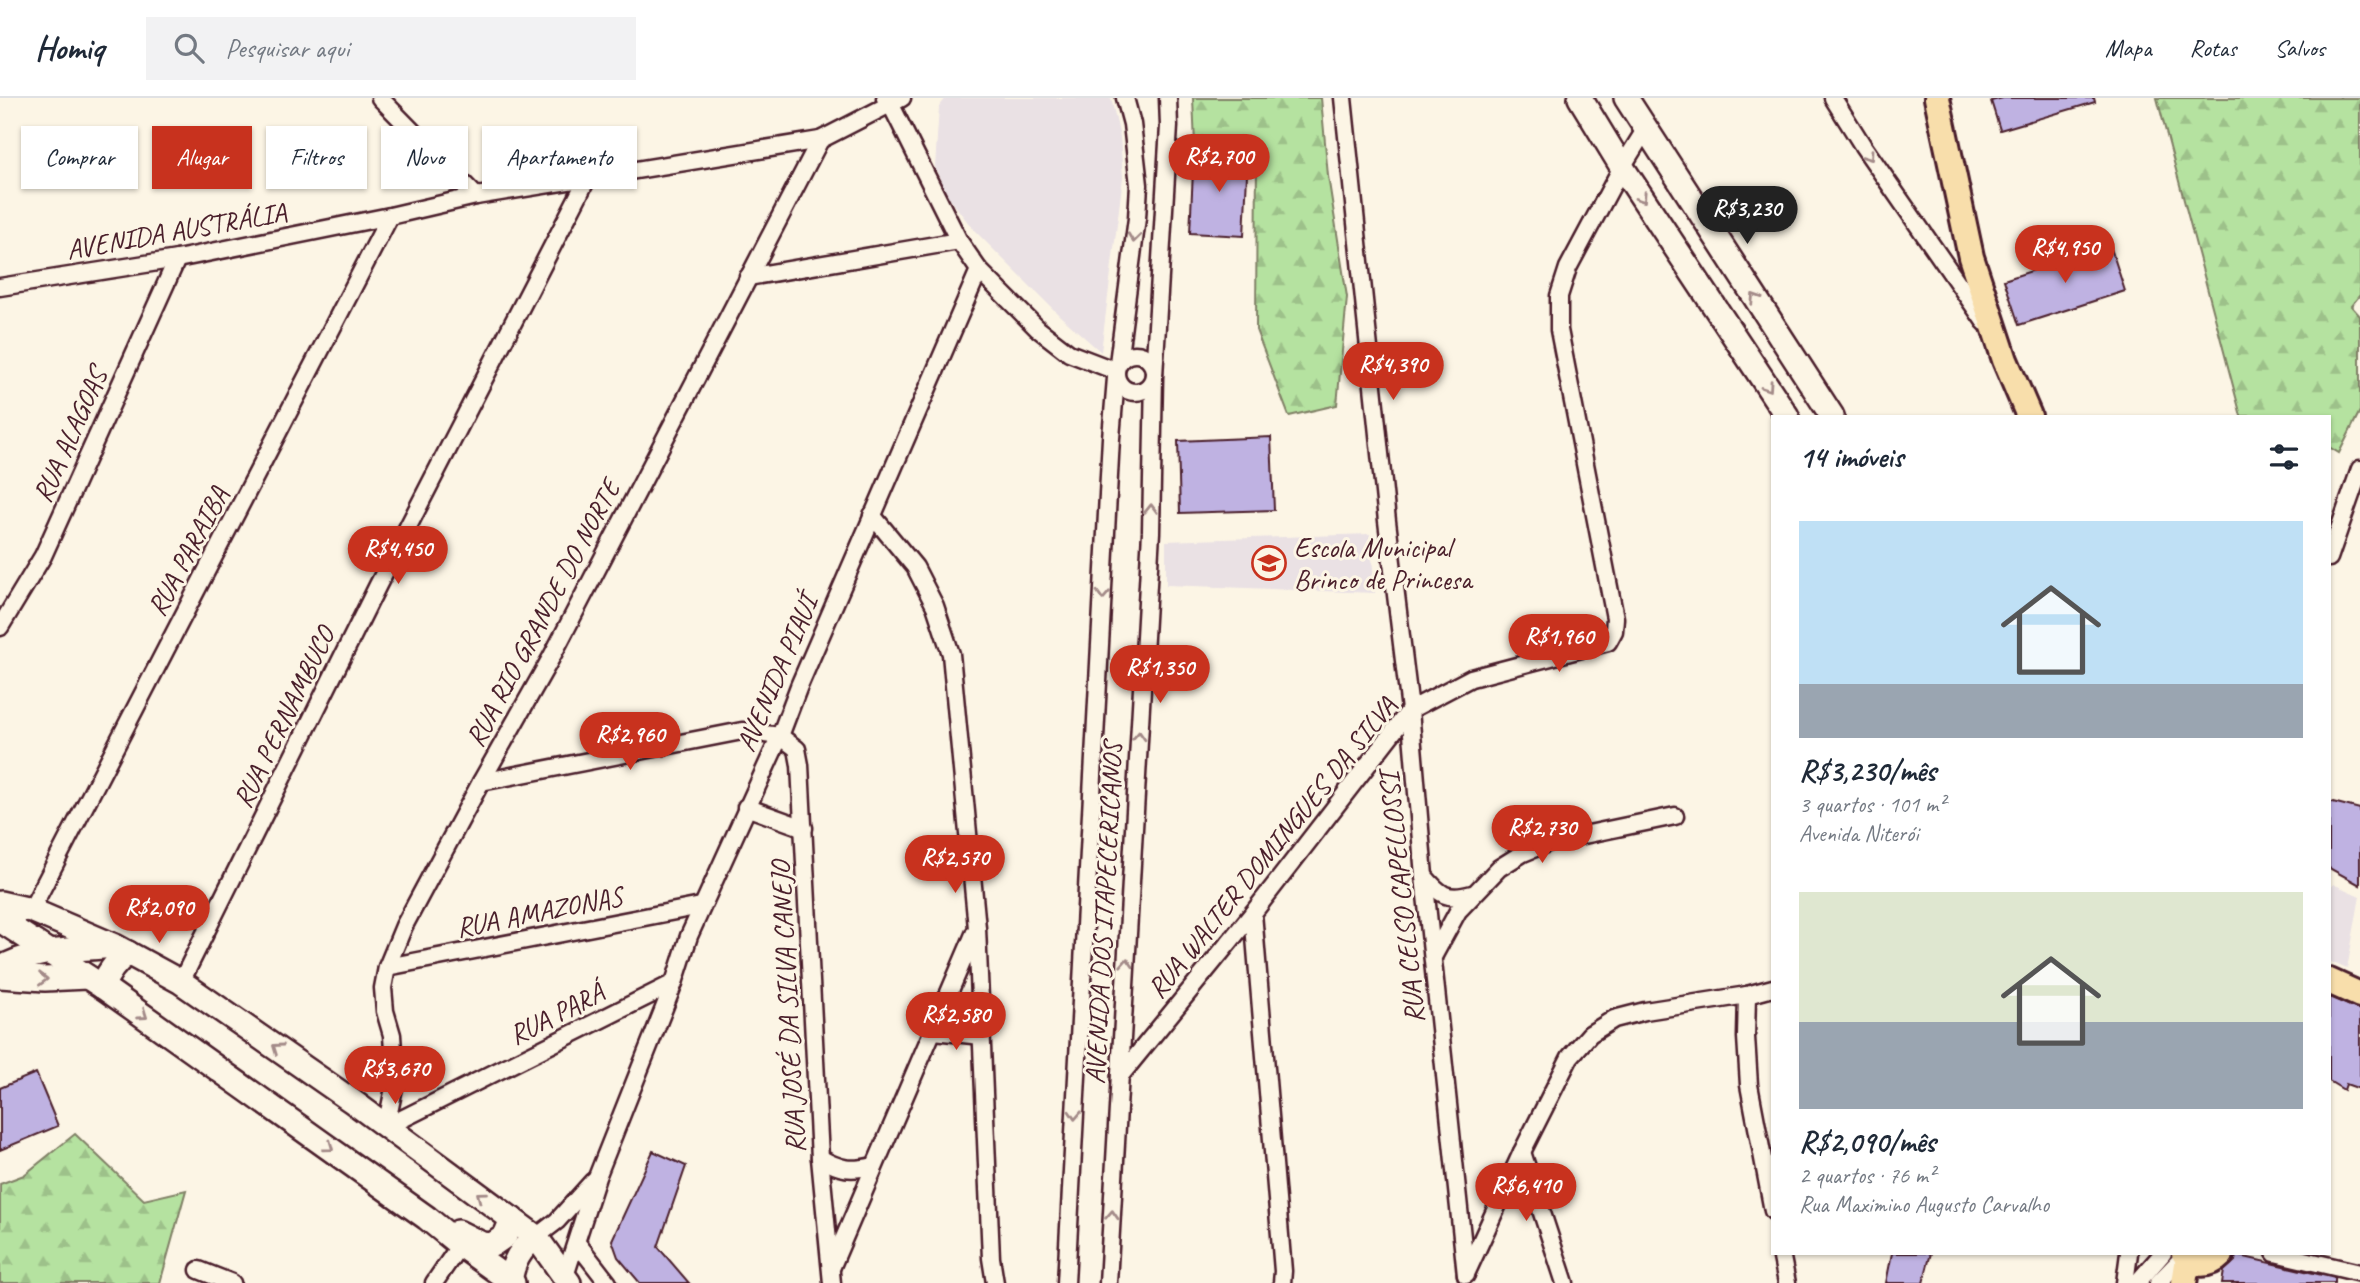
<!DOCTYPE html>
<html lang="pt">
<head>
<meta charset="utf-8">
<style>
	body { margin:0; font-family:Caveat,sans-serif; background:#f2f2f3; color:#1f2937; height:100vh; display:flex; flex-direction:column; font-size:26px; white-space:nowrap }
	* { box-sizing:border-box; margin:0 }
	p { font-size:23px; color:#747a83 }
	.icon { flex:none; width:38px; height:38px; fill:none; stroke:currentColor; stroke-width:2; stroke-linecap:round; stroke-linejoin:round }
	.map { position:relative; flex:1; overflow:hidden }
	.side { position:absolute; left:1771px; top:317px; width:560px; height:840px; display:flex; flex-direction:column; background:#fff; border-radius:0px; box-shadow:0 2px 5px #0004 }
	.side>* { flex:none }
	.guide { position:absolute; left:21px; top:28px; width:665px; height:63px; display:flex; gap:14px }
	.price { position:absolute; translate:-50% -60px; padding:0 16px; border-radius:24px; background:#c8321e; color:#fff; font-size:23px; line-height:46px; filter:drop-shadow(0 2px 4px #0008) }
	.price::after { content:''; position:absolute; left:50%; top:42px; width:21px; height:16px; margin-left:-10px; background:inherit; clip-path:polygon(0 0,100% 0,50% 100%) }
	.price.active { background:#222; color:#fff }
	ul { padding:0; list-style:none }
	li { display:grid; align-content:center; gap:14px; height:371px; padding:0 28px }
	li span { display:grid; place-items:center; height:217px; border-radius:0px; color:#555 }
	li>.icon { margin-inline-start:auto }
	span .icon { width:126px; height:126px; fill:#fffc; stroke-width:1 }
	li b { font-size:30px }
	h2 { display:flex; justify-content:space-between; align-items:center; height:84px; padding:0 28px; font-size:30px }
	.tag { padding:0 24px; border-radius:0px; background:#fff; box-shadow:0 2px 5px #0004; font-size:24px; line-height:63px }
	.tag.active { background:#c8321e; color:#fff }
	header { display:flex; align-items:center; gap:42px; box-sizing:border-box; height:98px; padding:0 35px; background:#fff; border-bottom:2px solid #e0e1e3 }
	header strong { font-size:33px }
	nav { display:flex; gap:38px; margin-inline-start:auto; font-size:24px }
	.search { width:490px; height:63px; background:#f2f2f3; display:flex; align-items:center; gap:18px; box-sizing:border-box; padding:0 24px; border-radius:0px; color:#747a83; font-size:26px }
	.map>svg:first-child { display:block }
	.built { fill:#eae1e4 }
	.forest { fill:url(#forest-firs); stroke:#808066; stroke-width:2 }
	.building { fill:#bfb2e2; stroke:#4a1f2b; stroke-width:2 }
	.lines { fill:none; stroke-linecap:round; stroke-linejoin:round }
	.minor-casing { stroke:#4a1f2b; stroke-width:21 }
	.secondary-casing { stroke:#4a1f2b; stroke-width:28 }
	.primary-casing { stroke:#4a1f2b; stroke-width:30 }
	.minor { stroke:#fcf5e5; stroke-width:16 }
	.secondary { stroke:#fcf5e5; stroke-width:23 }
	.primary { stroke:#f8deab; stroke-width:24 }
	.oneway { stroke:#a38a88 }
	.labels { text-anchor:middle; stroke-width:6; stroke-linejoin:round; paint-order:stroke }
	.street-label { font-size:28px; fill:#4a1f2b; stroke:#fcf5e5 }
	.poi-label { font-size:28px; fill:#4a1f2b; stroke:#fcf5e5; text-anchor:start }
</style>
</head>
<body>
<header>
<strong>Homiq</strong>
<div class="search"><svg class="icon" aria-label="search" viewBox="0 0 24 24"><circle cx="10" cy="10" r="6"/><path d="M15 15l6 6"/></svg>Pesquisar aqui</div>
<nav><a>Mapa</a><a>Rotas</a><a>Salvos</a></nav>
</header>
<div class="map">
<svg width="2360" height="1185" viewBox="0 0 2360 1185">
	<defs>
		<pattern id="forest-firs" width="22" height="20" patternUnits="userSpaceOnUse" patternTransform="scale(1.75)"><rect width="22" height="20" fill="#b5e2a0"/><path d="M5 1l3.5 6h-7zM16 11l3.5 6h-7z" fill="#9dc18a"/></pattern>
	</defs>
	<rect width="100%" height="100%" fill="#fcf5e5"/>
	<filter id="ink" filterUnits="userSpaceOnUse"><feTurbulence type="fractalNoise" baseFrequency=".0143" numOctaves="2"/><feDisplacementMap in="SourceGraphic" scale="14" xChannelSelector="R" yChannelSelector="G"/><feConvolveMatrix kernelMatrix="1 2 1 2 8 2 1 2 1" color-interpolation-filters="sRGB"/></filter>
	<g filter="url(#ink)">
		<g class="built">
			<polygon points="946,0 1111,0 1120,39 1123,79 1101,254 1060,218 973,131 946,96 935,69 939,9"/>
			<polygon points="1370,436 1375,495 1166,487 1166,443"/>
			<polygon points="2333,786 2360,798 2347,871 2329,863 2329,796"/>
		</g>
		<g class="forest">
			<polygon points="1193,0 1321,0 1328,78 1347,199 1337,307 1289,318 1256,232 1257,50 1195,47"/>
			<polygon points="2157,0 2360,0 2360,197 2351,208 2360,218 2360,313 2339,355 2329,349 2329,318 2241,318"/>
			<polygon points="75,1036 144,1102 186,1092 160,1185 0,1185 0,1086 24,1077"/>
		</g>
		<g class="building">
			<polygon points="2003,0 2094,0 2095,4 2000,32 1991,3"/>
			<polygon points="1194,53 1248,56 1244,138 1190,135"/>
			<polygon points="2110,147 2125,193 2019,227 2004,182"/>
			<polygon points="1271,339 1274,412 1180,415 1178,343"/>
			<polygon points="2329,703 2360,711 2360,787 2329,770"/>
			<polygon points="2329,899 2360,912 2360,991 2346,986 2344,992 2329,983"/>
			<polygon points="36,975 58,1028 0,1052 0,990"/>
			<polygon points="653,1053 686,1068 658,1149 689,1185 640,1185 618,1159 612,1142"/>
			<polygon points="1892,1155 1931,1155 1923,1185 1886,1185"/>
			<polygon points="2236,1157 2335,1180 2335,1185 2222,1185 2224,1173 2235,1163"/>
		</g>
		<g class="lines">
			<g class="minor-casing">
				<g id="minor">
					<polyline points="380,0 476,98"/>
					<polyline points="885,0 891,7 959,143 979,172 1038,231 1069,255 1116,273"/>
					<polyline points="1343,0 1387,423 1410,612 1424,778 1466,1177"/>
					<polyline points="1833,0 1863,48 1985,224"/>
					<polyline points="748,179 959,143"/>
					<polyline points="0,189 177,161 390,118 476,98 820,42 902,0"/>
					<circle cx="1135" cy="275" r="19"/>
					<polyline points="1118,265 1137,120 1139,87 1132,26 1125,0"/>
					<polyline points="872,417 915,469 935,508 951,556 977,830 991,1160 995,1185"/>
					<polyline points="2329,460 2360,371"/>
					<polyline points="0,529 43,458 177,161"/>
					<polyline points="481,684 742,633 780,638 797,651 800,667 820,1060 832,1185"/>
					<polyline points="746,709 804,730"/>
					<path d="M1424,778C1440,797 1447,803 1472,796"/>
					<polyline points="1253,815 1283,1173 1282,1185"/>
					<polyline points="21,816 31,812 390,118"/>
					<polyline points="1433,859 1458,813 1499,770 1523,755 1550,744 1675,718"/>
					<polyline points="387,869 701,808"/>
					<polyline points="181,884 378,487 588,79"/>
					<polyline points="1747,897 1746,939 1749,987 1773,1113"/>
					<polyline points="934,933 982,938"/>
					<polyline points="1120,978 1253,815 1410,612 1471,580 1608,544 1614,533 1615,520 1559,232 1559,198 1568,170 1622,69 1645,32"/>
					<polyline points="386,1029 395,985 392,937 385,913 383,890 387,869 404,828 481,684 551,560 820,42"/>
					<polyline points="386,1029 674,885"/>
					<polyline points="1522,1054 1565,1185"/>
					<path d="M820,1060C841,1072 850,1073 874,1068"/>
					<polyline points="536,1139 557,1123 593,1083"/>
					<polyline points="577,1145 608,1185"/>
					<polyline points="1781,1155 1787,1185"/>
					<polyline points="2275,1155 2360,1175"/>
					<polyline points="832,1168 975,834"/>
					<polyline points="199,1172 232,1185"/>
					<polyline points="1466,1176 1522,1054 1570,959 1590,936 1614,921 1645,913 1747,897 1773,890"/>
					<polyline points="565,1178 597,1079 674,885 689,838 780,638 799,588 979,172"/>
					<polyline points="434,1185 460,1147"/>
					<polyline points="1066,1185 1111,340 1116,280"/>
					<polyline points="1108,1185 1151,434 1154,278 1169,28 1168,0"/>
					<polyline points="2125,1185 2129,1155"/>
					<polyline points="2137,1185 2163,1155"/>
					<polyline points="2158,1185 2185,1157"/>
				</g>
			</g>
			<g class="secondary-casing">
				<g id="secondary">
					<polyline points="1580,0 1622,69 1787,318"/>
					<polyline points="1626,0 1832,318"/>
					<polyline points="0,805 31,812 115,848 181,884 352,1003 536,1139 569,1185"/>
					<polyline points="0,822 103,889 427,1120 460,1147 513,1185"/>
					<path d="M0,871C32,851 76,852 112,848"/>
					<polyline points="0,878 45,881 87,879"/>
					<path d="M103,889C107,874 116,864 128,855"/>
					<polyline points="458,1134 482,1146 492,1147 505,1138 512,1121"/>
					<path d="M510,1183C513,1164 520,1151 536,1139"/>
				</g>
			</g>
			<g class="primary-casing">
				<g id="primary">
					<polyline points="1937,0 1971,159 2005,262 2029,318"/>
					<polyline points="2329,883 2360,897"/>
					<path d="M2184,1155C2193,1169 2209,1169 2221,1157"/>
					<polyline points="2184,1185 2188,1160"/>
				</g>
			</g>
			<use href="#minor" class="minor"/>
			<use href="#secondary" class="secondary"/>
			<use href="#primary" class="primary"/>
		</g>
		<defs><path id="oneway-chevron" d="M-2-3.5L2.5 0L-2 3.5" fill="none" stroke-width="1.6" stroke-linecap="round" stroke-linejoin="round" transform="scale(1.75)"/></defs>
		<g class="oneway">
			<use href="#oneway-chevron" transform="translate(1869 58) rotate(55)"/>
			<use href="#oneway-chevron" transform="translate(1642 100) rotate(56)"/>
			<use href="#oneway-chevron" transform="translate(1134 140) rotate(97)"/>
			<use href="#oneway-chevron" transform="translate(1755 200) rotate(-123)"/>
			<use href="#oneway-chevron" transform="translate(1768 289) rotate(56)"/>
			<use href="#oneway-chevron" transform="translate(1151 411) rotate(-89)"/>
			<use href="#oneway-chevron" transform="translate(1103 497) rotate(93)"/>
			<use href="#oneway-chevron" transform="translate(1139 638) rotate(-87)"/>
			<use href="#oneway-chevron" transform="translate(1127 865) rotate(-87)"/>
			<use href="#oneway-chevron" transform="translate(43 881) rotate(1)"/>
			<use href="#oneway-chevron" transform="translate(143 917) rotate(35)"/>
			<use href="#oneway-chevron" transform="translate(277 950) rotate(-145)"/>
			<use href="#oneway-chevron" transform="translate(1075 1017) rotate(93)"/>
			<use href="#oneway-chevron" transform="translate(329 1049) rotate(36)"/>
			<use href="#oneway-chevron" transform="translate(481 1098) rotate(-143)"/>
			<use href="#oneway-chevron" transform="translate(1112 1117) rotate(-87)"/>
		</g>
	</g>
	<defs>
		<g id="school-ring" transform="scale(1.75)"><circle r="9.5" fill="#fcf5e5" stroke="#c8321e" stroke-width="1.5"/><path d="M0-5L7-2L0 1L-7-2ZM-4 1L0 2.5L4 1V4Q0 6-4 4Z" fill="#c8321e"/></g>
	</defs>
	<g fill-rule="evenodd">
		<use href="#school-ring" x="1269" y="465"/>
	</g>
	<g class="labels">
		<g class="street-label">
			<text transform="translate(176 132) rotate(-10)" y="10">AVENIDA AUSTRÁLIA</text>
			<text transform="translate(69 337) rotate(-66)" y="10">RUA ALAGOAS</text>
			<text transform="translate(187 453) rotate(-62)" y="10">RUA PARAIBA</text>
			<text transform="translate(542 515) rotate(-62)" y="10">RUA RIO GRANDE DO NORTE</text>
			<text transform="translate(776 575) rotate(-67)" y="10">AVENIDA PIAUÍ</text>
			<text transform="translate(283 619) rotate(-64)" y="10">RUA PERNAMBUCO</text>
			<text transform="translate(1271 749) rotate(-51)" y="10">RUA WALTER DOMINGUES DA SILVA</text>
			<text transform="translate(1401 800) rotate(-96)" y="10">RUA CELSO CAPELLOSSI</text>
			<text transform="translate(539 813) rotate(-11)" y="10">RUA AMAZONAS</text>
			<text transform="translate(1103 815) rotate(-87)" y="10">AVENIDA DOS ITAPECERICANOS</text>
			<text transform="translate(787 909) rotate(-93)" y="10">RUA JOSÉ DA SILVA CANEJO</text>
			<text transform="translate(556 915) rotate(-27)" y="10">RUA PARÁ</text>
		</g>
		<g class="poi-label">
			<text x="1294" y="459">Escola Municipal<tspan x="1294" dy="32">Brinco de Princesa</tspan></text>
		</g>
	</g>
</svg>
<b class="price" style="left:1219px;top:96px">R$2,700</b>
<b class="price active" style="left:1747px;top:148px">R$3,230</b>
<b class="price" style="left:2065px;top:187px">R$4,950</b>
<b class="price" style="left:1393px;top:304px">R$4,390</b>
<b class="price" style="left:398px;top:488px">R$4,450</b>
<b class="price" style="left:1559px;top:576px">R$1,960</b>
<b class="price" style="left:1160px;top:607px">R$1,350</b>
<b class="price" style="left:630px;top:674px">R$2,960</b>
<b class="price" style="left:1542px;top:767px">R$2,730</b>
<b class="price" style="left:955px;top:797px">R$2,570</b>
<b class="price" style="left:159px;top:847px">R$2,090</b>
<b class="price" style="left:956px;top:954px">R$2,580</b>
<b class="price" style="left:395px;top:1008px">R$3,670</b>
<b class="price" style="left:1526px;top:1125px">R$6,410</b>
<div class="guide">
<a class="tag">Comprar</a>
<a class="tag active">Alugar</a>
<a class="tag">Filtros</a>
<a class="tag">Novo</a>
<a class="tag">Apartamento</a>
</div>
<section class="side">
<h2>14 imóveis<svg class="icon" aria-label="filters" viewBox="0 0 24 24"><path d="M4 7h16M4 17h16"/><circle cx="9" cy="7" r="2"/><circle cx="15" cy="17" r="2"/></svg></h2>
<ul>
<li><span style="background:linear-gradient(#bfe0f5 75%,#9aa5b1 0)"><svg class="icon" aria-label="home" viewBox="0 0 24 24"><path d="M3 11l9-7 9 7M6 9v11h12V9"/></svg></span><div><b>R$3,230/mês</b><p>3 quartos · 101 m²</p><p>Avenida Niterói</p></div></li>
<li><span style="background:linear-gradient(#dfe7d0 60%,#9aa5b1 0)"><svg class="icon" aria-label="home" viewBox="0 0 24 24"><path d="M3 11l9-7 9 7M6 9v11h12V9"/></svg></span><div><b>R$2,090/mês</b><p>2 quartos · 76 m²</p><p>Rua Maximino Augusto Carvalho</p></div></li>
</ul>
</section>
</div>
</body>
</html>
